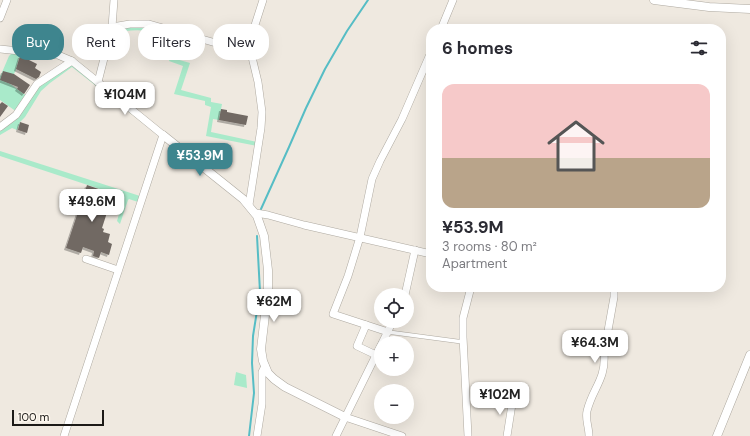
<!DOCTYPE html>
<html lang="en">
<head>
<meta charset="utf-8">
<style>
	body { margin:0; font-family:"DM Sans",sans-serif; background:#f2f2f3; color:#2b2b33; height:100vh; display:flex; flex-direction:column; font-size:15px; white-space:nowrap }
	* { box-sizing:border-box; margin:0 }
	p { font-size:13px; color:#7c7c81 }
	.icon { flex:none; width:22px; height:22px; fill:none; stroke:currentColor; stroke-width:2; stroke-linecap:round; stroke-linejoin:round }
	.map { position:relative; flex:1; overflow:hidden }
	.details { position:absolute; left:426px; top:24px; width:300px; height:268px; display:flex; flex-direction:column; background:#fff; border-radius:16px; box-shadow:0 4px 16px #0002 }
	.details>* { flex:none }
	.hud { position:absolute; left:12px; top:24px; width:354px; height:36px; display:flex; gap:8px }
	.buttons { position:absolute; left:374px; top:288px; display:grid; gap:8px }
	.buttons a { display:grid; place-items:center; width:40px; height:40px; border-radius:50%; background:#fff; box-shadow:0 4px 16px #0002; font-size:20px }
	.scale { position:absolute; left:12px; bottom:10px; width:92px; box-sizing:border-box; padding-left:4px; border:2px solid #1c1a17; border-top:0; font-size:11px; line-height:14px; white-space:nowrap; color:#1c1a17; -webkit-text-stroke:3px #fdf7ee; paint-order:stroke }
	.price { position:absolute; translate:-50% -34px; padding:0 9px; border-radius:8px; background:#fff; color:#222; font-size:13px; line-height:26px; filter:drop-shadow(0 1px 2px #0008) }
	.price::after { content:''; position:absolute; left:50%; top:24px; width:12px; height:9px; margin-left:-6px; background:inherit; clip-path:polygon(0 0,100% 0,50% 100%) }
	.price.active { background:#3e858e; color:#fff }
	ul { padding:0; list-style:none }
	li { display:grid; align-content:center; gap:8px; height:212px; padding:0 16px }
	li+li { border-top:1px solid #e1e1e2 }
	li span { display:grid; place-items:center; height:124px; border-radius:12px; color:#555 }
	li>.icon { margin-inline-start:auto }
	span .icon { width:72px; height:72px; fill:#fffc; stroke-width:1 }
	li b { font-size:17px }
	h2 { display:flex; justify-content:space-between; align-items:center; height:48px; padding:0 16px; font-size:17px }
	.chip { padding:0 14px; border-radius:16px; background:#fff; box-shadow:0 4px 16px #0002; font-size:14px; line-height:36px }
	.chip.active { background:#3e858e; color:#fff }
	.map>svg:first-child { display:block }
	.green { fill:#a9eaca }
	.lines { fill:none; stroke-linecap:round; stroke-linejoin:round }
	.stream { stroke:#56bdc5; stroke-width:2 }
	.building { fill:#716963; filter:url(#shadow) }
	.service-casing { stroke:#aea9a0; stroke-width:4.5 }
	.minor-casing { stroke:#aea9a0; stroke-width:8 }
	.tertiary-casing { stroke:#aea9a0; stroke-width:9 }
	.service { stroke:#fff; stroke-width:3.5 }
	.minor { stroke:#fff; stroke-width:7 }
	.tertiary { stroke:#fff; stroke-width:8 }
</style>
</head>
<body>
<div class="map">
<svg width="750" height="436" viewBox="0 0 750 436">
	<defs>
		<filter id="shadow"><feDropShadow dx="-2" dy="2" stdDeviation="0" flood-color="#0004"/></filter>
	</defs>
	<rect width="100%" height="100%" fill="#efe9e0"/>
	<g class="green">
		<path d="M140,25L182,35L176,59L190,63L181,90L211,98V102L222,104L219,120L213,119L211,132L257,142V146L206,136L211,107L205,105V101L174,94L183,66L169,61L176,37C155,31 135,27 113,34L114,29Z"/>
		<polygon points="12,53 20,54 16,70 9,83 27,96 17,112 0,100 0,77 9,56"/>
		<polygon points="71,63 158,135 72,67 50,83 41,91 25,117 20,122 17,130 12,128 0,135 0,128 40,84"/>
		<polygon points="0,151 140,196 138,202 129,199 128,200 120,224 117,221 124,197 0,156"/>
		<polygon points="236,372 246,375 247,388 234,385"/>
	</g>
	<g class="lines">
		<g class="stream">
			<polyline points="261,209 289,147 306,108 325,69 347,31 368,0"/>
			<polyline points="249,436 254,393 252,363 253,336 260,292 257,236"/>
		</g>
	</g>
	<g class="building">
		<polygon points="20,56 30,57 29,60 37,64 35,68 41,72 39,77 36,79 16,69"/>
		<polygon points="3,71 14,74 30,85 24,94 17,89 18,87 0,80"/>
		<polygon points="2,102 8,106 0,117 0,104"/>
		<polygon points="221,109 227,110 227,112 248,116 246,125 219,120"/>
		<polygon points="20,122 29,125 27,133 18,130"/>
		<polygon points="87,185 113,194 102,228 104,229 103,232 110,234 108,242 112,244 109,255 101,252 99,258 93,256 94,251 83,247 81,253 66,248"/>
	</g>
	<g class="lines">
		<g class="service-casing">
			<polyline id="service" points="388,332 463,342"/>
		</g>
		<g class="minor-casing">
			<g id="minor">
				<polyline points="0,18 7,0"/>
				<polyline points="112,27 130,24 149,24 251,53"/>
				<polyline points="441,29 453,0"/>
				<polyline points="0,49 58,55 72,61 163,135 64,436"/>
				<polyline points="98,82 112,27 114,0"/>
				<polyline points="0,127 16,115 37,84 72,61"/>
				<polyline points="249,205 261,128 262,112 258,82 251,53 252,45 255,25 263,0"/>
				<polyline points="256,213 268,215 304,225 431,254"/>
				<polyline points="86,259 118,270"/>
				<polyline points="405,295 415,250"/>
				<polyline points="366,325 357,346 376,355"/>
				<polyline points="388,332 333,314 348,276 360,237 372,179 380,161 402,119 431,52"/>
				<polyline points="382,343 393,321"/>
				<polyline points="345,417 402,436"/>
				<polyline points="257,436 262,404 262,372 265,366"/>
				<polyline points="336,436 381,345"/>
				<polyline points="468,436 463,337 463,318 471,287"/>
				<polyline points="507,436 513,398"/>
				<path d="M589,436C589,427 585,419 587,411C593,387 606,380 604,353L614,297V287"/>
			</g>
		</g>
		<g class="tertiary-casing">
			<g id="tertiary">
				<polyline points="654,0 709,7 750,9"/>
				<polyline points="163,135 243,199 257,216 264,236 268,270 268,290 261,349 263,361 268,373 274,379 285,387 345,417"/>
				<polyline points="717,436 750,355"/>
			</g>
		</g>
		<use href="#service" class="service"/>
		<use href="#minor" class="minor"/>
		<use href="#tertiary" class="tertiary"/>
	</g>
</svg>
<div class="buttons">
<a><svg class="icon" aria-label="locate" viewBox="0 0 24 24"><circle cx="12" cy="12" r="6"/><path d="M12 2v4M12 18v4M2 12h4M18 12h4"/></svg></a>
<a>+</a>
<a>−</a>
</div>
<div class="scale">100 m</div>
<b class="price" style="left:125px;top:116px">¥104M</b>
<b class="price active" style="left:200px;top:177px">¥53.9M</b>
<b class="price" style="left:92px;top:223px">¥49.6M</b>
<b class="price" style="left:274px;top:323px">¥62M</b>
<b class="price" style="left:595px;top:364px">¥64.3M</b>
<b class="price" style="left:500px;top:416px">¥102M</b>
<div class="hud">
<a class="chip active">Buy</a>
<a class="chip">Rent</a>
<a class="chip">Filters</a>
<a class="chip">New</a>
</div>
<section class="details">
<h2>6 homes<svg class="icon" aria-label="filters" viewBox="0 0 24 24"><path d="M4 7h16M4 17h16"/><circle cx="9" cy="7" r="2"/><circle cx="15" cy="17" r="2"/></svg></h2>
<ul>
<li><span style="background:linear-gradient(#f6c9c9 60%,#b9a48a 0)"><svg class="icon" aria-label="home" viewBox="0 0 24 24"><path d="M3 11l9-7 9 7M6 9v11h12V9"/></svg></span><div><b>¥53.9M</b><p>3 rooms · 80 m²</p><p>Apartment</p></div></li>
</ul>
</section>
</div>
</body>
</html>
